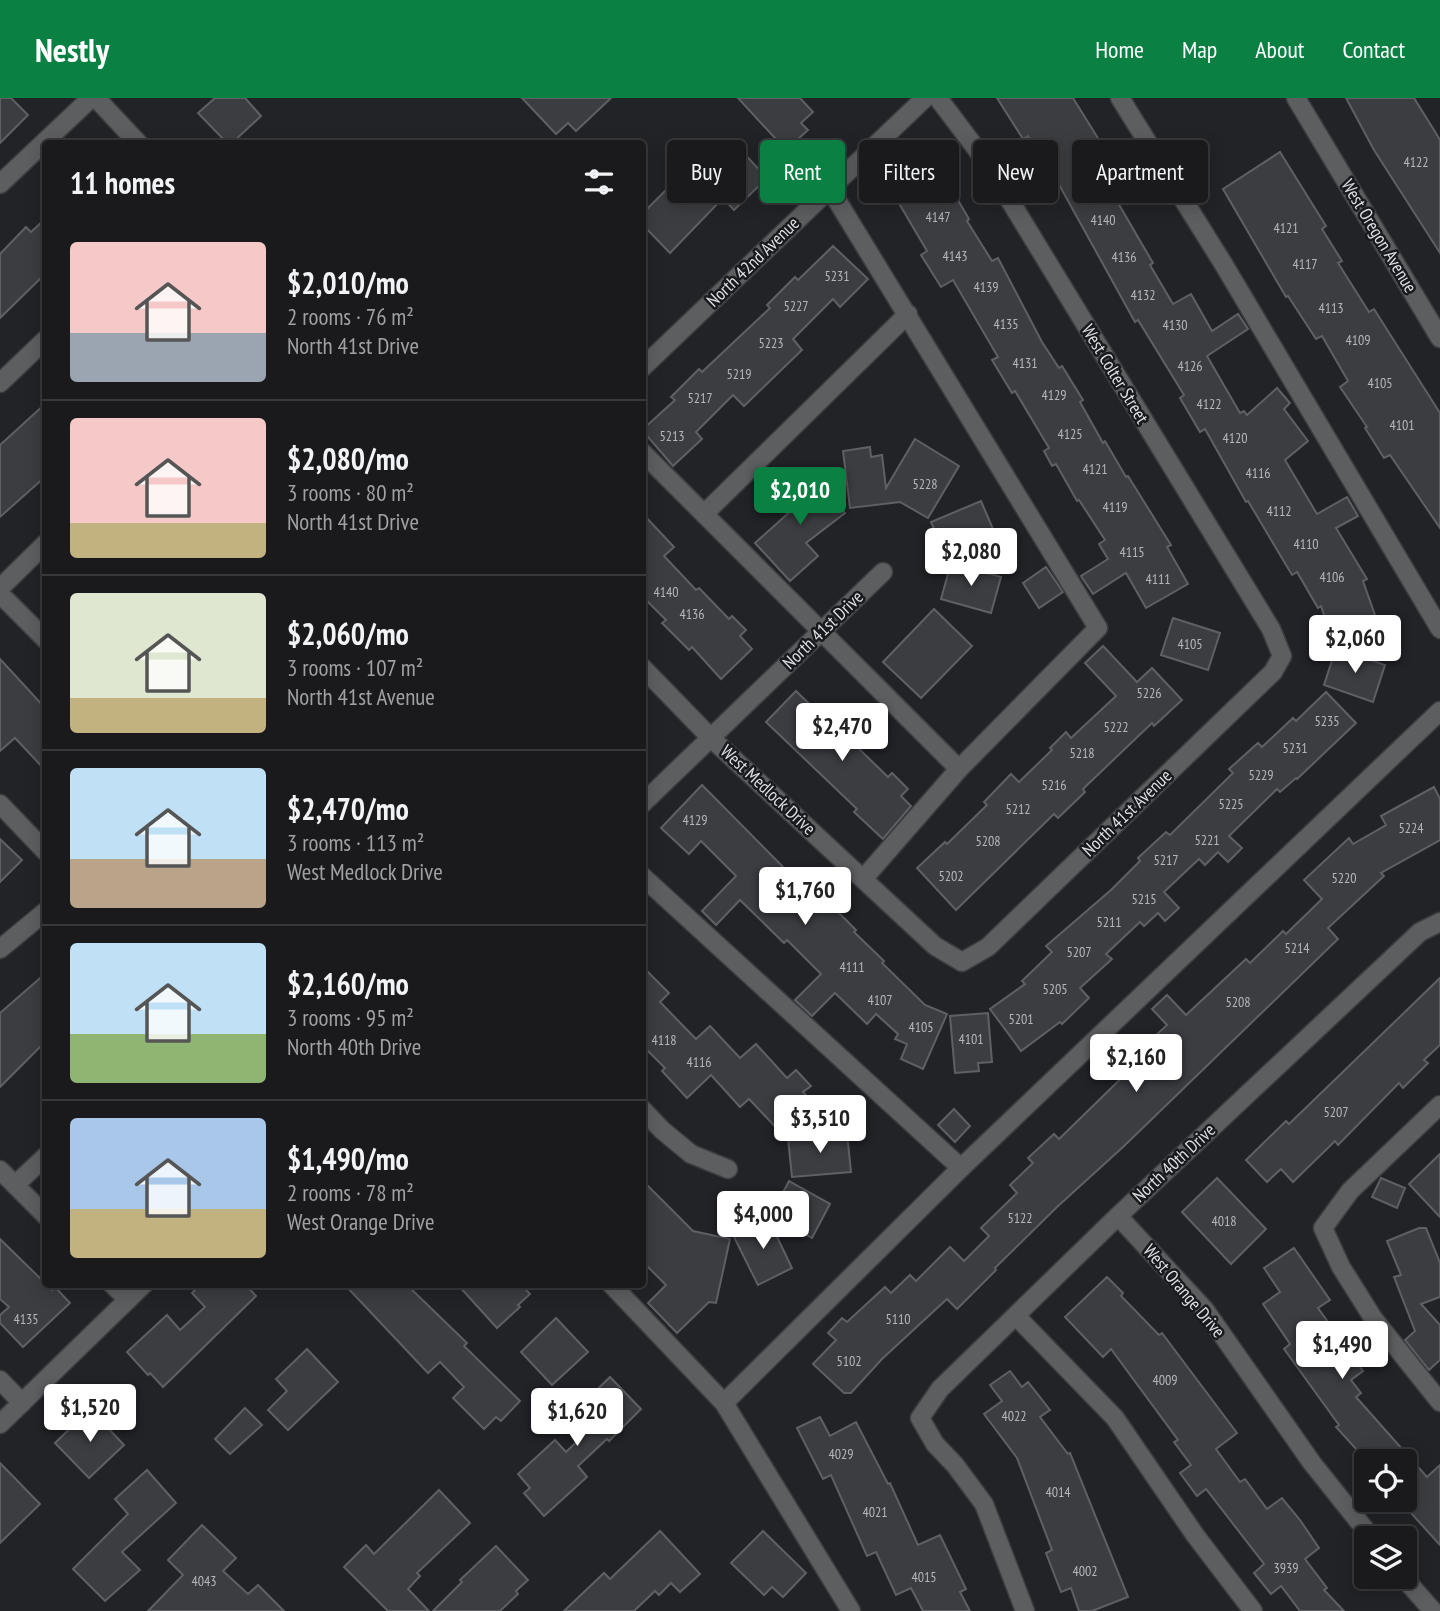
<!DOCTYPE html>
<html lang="en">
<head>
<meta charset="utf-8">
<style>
	body { margin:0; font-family:"PT Sans Narrow",sans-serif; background:#27272a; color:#f1f3f6; height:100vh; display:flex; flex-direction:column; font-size:26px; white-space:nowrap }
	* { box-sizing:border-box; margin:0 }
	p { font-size:23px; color:#9fa1a4 }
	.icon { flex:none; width:38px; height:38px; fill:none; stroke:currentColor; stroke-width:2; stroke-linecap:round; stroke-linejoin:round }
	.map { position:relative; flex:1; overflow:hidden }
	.details { position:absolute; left:42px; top:42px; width:604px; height:1148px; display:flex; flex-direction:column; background:#1a1a1d; border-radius:7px; box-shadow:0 4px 18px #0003,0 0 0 2px #38383b }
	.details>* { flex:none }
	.guide { position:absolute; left:667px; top:42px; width:665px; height:63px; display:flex; gap:14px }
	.buttons { position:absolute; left:1354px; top:1351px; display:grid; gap:14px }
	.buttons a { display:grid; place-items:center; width:63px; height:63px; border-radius:7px; background:#1a1a1d; box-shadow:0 4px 18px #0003,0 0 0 2px #38383b; font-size:35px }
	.price { position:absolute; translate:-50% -60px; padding:0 16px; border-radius:7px; background:#fff; color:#222; font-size:23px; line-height:46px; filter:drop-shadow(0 2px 4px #0008) }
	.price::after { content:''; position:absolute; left:50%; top:42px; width:21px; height:16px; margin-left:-10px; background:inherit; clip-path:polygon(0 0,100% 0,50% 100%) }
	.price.selected { background:#0b8043; color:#fff }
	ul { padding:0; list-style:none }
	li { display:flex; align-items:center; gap:21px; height:175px; padding:0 28px }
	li+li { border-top:2px solid #38383b }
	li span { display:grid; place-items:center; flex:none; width:196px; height:140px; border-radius:7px; color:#555 }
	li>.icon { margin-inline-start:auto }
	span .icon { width:84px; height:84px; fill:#fffc; stroke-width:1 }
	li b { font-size:30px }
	h2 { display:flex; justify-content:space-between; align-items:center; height:84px; padding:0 28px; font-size:30px }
	.chip { padding:0 24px; border-radius:7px; background:#1a1a1d; box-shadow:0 4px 18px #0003,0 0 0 2px #38383b; font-size:24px; line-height:63px }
	.chip.selected { background:#0b8043; color:#fff }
	header { display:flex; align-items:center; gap:42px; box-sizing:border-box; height:98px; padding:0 35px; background:#0b8043; color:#fff }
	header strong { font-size:33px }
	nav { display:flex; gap:38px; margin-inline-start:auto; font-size:24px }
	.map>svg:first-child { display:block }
	.building { fill:#3c3d41; stroke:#5f6065; stroke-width:2 }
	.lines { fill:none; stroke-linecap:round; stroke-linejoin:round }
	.minor-casing { stroke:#3c3d41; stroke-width:21 }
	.minor { stroke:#5d5e60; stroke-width:18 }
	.labels { text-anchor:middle; stroke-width:5; stroke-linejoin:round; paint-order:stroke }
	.number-label { font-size:14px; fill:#b6b6ba }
	.street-label { font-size:18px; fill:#dedfe2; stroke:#191a1e }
</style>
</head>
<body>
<header>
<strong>Nestly</strong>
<nav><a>Home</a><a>Map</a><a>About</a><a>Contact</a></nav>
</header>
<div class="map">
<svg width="1440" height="1513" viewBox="0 0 1440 1513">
	<rect width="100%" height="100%" fill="#222327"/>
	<g class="building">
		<polygon points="0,0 11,0 28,17 0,45"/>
		<polygon points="215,0 245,0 261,18 231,46 228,46 198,15"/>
		<polygon points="522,0 611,0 576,33 568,25 556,36"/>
		<polygon points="738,0 800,0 813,14 801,25 808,32 786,52"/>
		<polygon points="997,0 1073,0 1101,45 1099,47 1121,84 1110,91 1153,165 1150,167 1173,206 1191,196 1212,233 1238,216 1248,231 1207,258 1240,315 1244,313 1247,317 1277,290 1290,305 1284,311 1308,343 1285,362 1317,416 1347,399 1358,418 1336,430 1367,481 1363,483 1381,534 1335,549 1321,508 1318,510 1297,474 1292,477 1248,403 1246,404 1205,331 1200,334 1180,300 1184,297 1138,222 1135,224 1057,83 1028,38 1023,41"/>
		<polygon points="1346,0 1414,0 1434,32 1440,42 1440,155 1374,52"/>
		<polygon points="738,49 767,80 734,112 723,100 670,155 642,126 642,116 669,89 683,103"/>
		<polygon points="918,53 947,93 951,90 969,121 967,123 992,163 998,160 1042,244 1059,270 1062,268 1083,302 1080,304 1103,345 1105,343 1126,379 1128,378 1171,447 1167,449 1188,486 1146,510 1126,475 1093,496 1081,478 1108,461 1099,446 1105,442 1079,402 1077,403 1056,366 1052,368 1044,353 1049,350 1015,293 1012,295 992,262 998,259 953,182 941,189 921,157 927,153 894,97 896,96 883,78"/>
		<polygon points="1280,54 1326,128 1322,131 1342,163 1338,165 1369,214 1374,211 1440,315 1440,430 1390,357 1384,360 1365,330 1367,329 1340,289 1348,283 1322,238 1316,241 1288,198 1286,199 1223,91"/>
		<polygon points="46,120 46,175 0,220 0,156 26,129 31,134"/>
		<polygon points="833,148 868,181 840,209 833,201 793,241 802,252 744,308 733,297 696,334 702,341 673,368 642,332 675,302 671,299 699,271 702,274 770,210 767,207 795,179 798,182"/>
		<polygon points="46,305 46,378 0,419 0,347"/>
		<polygon points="915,341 959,368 928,420 900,404 850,410 843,353 870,349 871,359 882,357 886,390"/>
		<polygon points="815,375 845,415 806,445 818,458 790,483 755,445 793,411 784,398"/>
		<polygon points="981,403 996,438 946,459 931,424"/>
		<polygon points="642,415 674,449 664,458 696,492 699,490 729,521 732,518 746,532 740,538 752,551 721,581 692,549 689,552 662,525 666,522 642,498"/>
		<polygon points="951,465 1001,479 991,515 941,501"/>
		<polygon points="1046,469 1063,494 1039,510 1023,485"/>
		<polygon points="934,511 972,548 921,600 883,564"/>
		<polygon points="1173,520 1220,535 1208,572 1161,557"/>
		<polygon points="1103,548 1137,584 1152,570 1182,602 1154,628 1152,625 1107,668 1083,691 1085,694 1058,720 1054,716 956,812 917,770 945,744 947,746 987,707 984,704 1011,676 1019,684 1052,652 1050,650 1066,634 1071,640 1116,598 1085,565"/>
		<polygon points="1336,550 1385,567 1373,604 1324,587"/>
		<polygon points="0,561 46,611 46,673 15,640 0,653"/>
		<polygon points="796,593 826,622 834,614 861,641 855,647 888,679 892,675 908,691 901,698 911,708 883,741 854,714 857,711 766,624"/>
		<polygon points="1326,594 1356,625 1297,681 1296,680 1280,694 1277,691 1229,738 1242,750 1228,764 1218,754 1205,767 1199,761 1164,794 1179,810 1165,823 1158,815 1144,828 1140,824 1106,856 1112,861 1080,890 1089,900 1062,926 1060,924 1021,953 990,911 1025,886 1022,883 1052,854 1046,848 1111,792 1140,763 1138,760 1166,734 1170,737 1233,675 1229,671 1258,645 1262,649 1293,620 1296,623"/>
		<polygon points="702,687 794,780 795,778 826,808 829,805 856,832 854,834 884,863 882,865 925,907 947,916 923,971 901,961 907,946 895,941 898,936 876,916 867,926 835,895 812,918 795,902 821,876 787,842 784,845 740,802 716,827 702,813 736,778 701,743 689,756 661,730"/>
		<polygon points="1434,689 1440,701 1440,742 1381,775 1384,778 1328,830 1338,841 1123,1049 1057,1109 995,1170 996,1172 957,1211 947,1201 882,1261 851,1295 844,1295 813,1266 836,1242 828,1235 842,1220 847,1224 885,1189 891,1195 910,1177 916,1183 950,1149 964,1163 989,1138 981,1130 1017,1095 1010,1087 1033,1065 1028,1060 1054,1036 1059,1041 1142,960 1137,955 1167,927 1152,911 1167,897 1186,917 1246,861 1250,865 1283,833 1286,836 1322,801 1304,782 1349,740 1353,746 1386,727 1381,718"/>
		<polygon points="0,741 22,762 0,784"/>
		<polygon points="642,868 669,895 660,904 696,941 710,928 740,960 756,946 787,980 796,972 811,988 803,994 815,1007 783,1037 749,1001 740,1009 711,977 687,1000 662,973 665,970 642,947"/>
		<polygon points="46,875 46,943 0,989 0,915"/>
		<polygon points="1440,880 1440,947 1424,962 1428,965 1403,990 1399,985 1338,1047 1335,1043 1293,1084 1281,1071 1267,1084 1246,1062 1286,1023 1289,1026"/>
		<polygon points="988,915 992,964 978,965 979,973 955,975 950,918"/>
		<polygon points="954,1011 970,1028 955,1044 938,1027"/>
		<polygon points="847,1035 851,1074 792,1079 788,1041"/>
		<polygon points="1440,1056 1440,1119 1409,1086"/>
		<polygon points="1217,1080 1266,1131 1231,1166 1182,1114"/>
		<polygon points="1381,1080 1405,1090 1397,1110 1372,1099"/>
		<polygon points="642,1082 693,1133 730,1141 716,1205 709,1204 677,1235 648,1205 666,1187 642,1163"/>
		<polygon points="789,1083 830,1106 812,1140 771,1117"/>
		<polygon points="768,1120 792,1170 758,1187 733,1137"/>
		<polygon points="1419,1130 1426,1130 1440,1165 1440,1199 1421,1206 1440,1227 1440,1262 1429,1272 1405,1242 1415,1233 1394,1179 1401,1177 1387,1143"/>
		<polygon points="0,1141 46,1186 52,1192 55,1189 70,1205 23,1249 0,1225 0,1217 9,1209 0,1201"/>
		<polygon points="1294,1150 1330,1202 1318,1210 1363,1273 1351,1282 1361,1295 1356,1299 1427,1379 1440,1367 1440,1447 1400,1403 1405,1402 1405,1363 1367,1363 1336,1329 1339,1327 1284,1251 1290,1246 1263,1206 1280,1194 1264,1170"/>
		<polygon points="1107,1179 1123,1195 1121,1198 1159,1237 1162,1235 1237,1335 1216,1351 1240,1384 1245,1381 1267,1411 1282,1400 1300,1422 1319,1450 1305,1461 1327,1490 1324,1492 1344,1513 1300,1513 1281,1488 1271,1496 1254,1475 1264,1466 1206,1391 1197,1398 1180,1375 1191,1367 1174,1344 1178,1342 1111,1251 1103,1259 1065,1219"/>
		<polygon points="201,1186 245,1186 256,1198 163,1289 150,1275 148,1277 127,1254 167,1217 180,1232 205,1209 192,1195"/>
		<polygon points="344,1186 406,1186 467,1245 464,1248 520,1303 501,1323 496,1319 484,1331 453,1300 464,1289 440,1264 428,1275"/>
		<polygon points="457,1186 521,1186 530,1196 518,1207 520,1209 497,1230"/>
		<polygon points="556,1220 588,1254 552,1287 521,1254"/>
		<polygon points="307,1251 338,1284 288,1332 268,1312 287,1293 276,1281"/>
		<polygon points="1010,1273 1022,1289 1028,1284 1050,1312 1040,1319 1068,1356 1070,1355 1128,1499 1092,1513 1079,1513 1071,1490 1061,1494 1046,1455 1052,1452 1017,1360 984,1316 1002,1303 990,1287"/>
		<polygon points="610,1279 641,1311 609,1343 607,1341 578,1368 587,1379 544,1418 524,1395 530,1390 518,1376 555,1342 566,1354 594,1327 578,1310"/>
		<polygon points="245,1310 262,1327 230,1356 215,1341"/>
		<polygon points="90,1311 124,1347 89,1380 55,1345"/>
		<polygon points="820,1319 830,1338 856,1324 888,1386 890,1385 918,1447 940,1437 966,1491 960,1494 970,1513 923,1513 911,1490 896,1497 876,1454 867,1458 831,1377 823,1381 797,1330"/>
		<polygon points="0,1365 40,1406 0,1445"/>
		<polygon points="147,1372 176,1405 122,1454 140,1472 105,1503 73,1471 128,1416 115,1401"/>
		<polygon points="439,1392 470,1425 417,1475 420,1478 408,1491 429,1513 388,1513 344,1469 366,1447 374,1456"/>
		<polygon points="202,1427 236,1460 223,1473 248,1496 258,1487 284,1513 148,1513 183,1477 168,1462"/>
		<polygon points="660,1433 700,1476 680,1494 671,1485 659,1497 655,1493 634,1513 564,1513 604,1475 610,1481"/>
		<polygon points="763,1433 806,1475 783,1499 772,1489 764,1497 731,1465"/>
		<polygon points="496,1448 528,1482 516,1493 518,1496 500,1513 433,1513 462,1484 460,1482"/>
	</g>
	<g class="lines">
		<g class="minor-casing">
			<g id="minor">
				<polyline points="96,0 139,46"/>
				<polyline points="1120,0 1224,167 1440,531"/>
				<polyline points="1296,0 1440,240"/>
				<polyline points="0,86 91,0"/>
				<polyline points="830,91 1098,530 959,671 864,780"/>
				<polyline points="642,270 925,0"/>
				<polyline points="0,285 46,241"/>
				<polyline points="642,354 959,671"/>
				<polyline points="704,416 908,216"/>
				<polyline points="0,490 46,445"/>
				<polyline points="0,496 46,542"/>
				<polyline points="642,569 711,640 935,848 962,864 988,849 1273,574 1282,558 1271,531 987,65 938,0"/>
				<polyline points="0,706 46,754"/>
				<polyline points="642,706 883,474"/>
				<polyline points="642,778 961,1070"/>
				<polyline points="0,851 46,813"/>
				<polyline points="1440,1007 1350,1093 1323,1130 1341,1169 1373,1220 1440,1304"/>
				<polyline points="642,1011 662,1032 691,1056 728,1071"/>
				<polyline points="0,1072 46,1118"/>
				<polyline points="15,1087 46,1058"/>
				<polyline points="1118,1118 1205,1212 1312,1365 1372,1440"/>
				<polyline points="112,1186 128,1202"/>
				<polyline points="611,1186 724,1305 851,1513"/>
				<polyline points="1017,1219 1115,1320 1195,1437 1253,1513"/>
				<polyline points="0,1282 22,1305"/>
				<polyline points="724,1305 961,1070 1440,613"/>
				<polyline points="0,1326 144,1186"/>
				<polyline points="1403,1479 1433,1513"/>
				<polyline points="1025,1513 984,1406 955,1367 935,1346 920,1320 940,1291 1118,1118 1420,834 1440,824"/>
			</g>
		</g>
		<use href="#minor" class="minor"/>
	</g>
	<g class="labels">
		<g class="number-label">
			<text x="1416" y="69">4122</text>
			<text x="938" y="124">4147</text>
			<text x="1103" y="127">4140</text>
			<text x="1286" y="135">4121</text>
			<text x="955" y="163">4143</text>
			<text x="1124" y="164">4136</text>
			<text x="1305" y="171">4117</text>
			<text x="837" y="183">5231</text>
			<text x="986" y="194">4139</text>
			<text x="1143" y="202">4132</text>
			<text x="796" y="213">5227</text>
			<text x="1331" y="215">4113</text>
			<text x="1006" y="231">4135</text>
			<text x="1175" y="232">4130</text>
			<text x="1358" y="247">4109</text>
			<text x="771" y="250">5223</text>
			<text x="1025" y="270">4131</text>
			<text x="1190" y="273">4126</text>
			<text x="739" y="281">5219</text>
			<text x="1380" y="290">4105</text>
			<text x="1054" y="302">4129</text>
			<text x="700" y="305">5217</text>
			<text x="1209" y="311">4122</text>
			<text x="1402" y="332">4101</text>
			<text x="1070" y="341">4125</text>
			<text x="672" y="343">5213</text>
			<text x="1235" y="345">4120</text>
			<text x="1095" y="376">4121</text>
			<text x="1258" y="380">4116</text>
			<text x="925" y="391">5228</text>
			<text x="1115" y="414">4119</text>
			<text x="1279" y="418">4112</text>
			<text x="1306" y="451">4110</text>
			<text x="1132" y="459">4115</text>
			<text x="1332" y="484">4106</text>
			<text x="1158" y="486">4111</text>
			<text x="666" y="499">4140</text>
			<text x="692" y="521">4136</text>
			<text x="1190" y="551">4105</text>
			<text x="1149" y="600">5226</text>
			<text x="1327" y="628">5235</text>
			<text x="1116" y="634">5222</text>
			<text x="1295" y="655">5231</text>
			<text x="1082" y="660">5218</text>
			<text x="1261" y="682">5229</text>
			<text x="1054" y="692">5216</text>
			<text x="1231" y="711">5225</text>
			<text x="1018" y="716">5212</text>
			<text x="695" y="727">4129</text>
			<text x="1411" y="735">5224</text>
			<text x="1207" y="747">5221</text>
			<text x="988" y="748">5208</text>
			<text x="1166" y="767">5217</text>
			<text x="951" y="783">5202</text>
			<text x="1344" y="785">5220</text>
			<text x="1144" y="806">5215</text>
			<text x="1109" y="829">5211</text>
			<text x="1297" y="855">5214</text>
			<text x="1079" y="859">5207</text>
			<text x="852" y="874">4111</text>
			<text x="1055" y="896">5205</text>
			<text x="880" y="907">4107</text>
			<text x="1238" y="909">5208</text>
			<text x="1021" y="926">5201</text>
			<text x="921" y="934">4105</text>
			<text x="971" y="946">4101</text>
			<text x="664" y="947">4118</text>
			<text x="699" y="969">4116</text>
			<text x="1336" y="1019">5207</text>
			<text x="1020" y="1125">5122</text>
			<text x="1224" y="1128">4018</text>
			<text x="26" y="1226">4135</text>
			<text x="898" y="1226">5110</text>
			<text x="849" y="1268">5102</text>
			<text x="1165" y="1287">4009</text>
			<text x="1014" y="1323">4022</text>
			<text x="841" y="1361">4029</text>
			<text x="1058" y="1399">4014</text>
			<text x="875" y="1419">4021</text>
			<text x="1286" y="1475">3939</text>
			<text x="1085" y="1478">4002</text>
			<text x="924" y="1484">4015</text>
			<text x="204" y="1488">4043</text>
		</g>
		<g class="street-label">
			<text transform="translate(1379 138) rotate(59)" y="6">West Oregon Avenue</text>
			<text transform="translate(753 164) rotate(-44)" y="6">North 42nd Avenue</text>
			<text transform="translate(1115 276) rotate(59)" y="6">West Colter Street</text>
			<text transform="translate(823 532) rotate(-44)" y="6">North 41st Drive</text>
			<text transform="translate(768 692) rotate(43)" y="6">West Medlock Drive</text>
			<text transform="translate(1127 715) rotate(-44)" y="6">North 41st Avenue</text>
			<text transform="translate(1174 1065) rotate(-43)" y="6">North 40th Drive</text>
			<text transform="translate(1184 1193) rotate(50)" y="6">West Orange Drive</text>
		</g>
	</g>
</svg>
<div class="buttons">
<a><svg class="icon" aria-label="locate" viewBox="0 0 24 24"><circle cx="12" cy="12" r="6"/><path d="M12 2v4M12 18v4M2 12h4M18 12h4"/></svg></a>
<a><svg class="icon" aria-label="layers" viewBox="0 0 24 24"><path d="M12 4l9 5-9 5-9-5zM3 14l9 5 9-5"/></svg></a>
</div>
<b class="price selected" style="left:800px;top:429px">$2,010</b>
<b class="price" style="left:971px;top:490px">$2,080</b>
<b class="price" style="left:1355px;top:577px">$2,060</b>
<b class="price" style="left:842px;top:665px">$2,470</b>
<b class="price" style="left:805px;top:829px">$1,760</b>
<b class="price" style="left:1136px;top:996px">$2,160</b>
<b class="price" style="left:820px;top:1057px">$3,510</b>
<b class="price" style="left:763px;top:1153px">$4,000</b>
<b class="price" style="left:1342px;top:1283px">$1,490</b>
<b class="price" style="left:90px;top:1346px">$1,520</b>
<b class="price" style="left:577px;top:1350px">$1,620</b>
<div class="guide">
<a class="chip">Buy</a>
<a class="chip selected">Rent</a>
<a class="chip">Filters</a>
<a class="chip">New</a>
<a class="chip">Apartment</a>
</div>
<section class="details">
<h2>11 homes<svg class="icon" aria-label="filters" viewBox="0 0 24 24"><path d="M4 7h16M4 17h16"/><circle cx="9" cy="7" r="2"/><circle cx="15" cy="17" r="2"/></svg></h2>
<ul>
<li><span style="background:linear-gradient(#f6c9c9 65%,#9aa5b1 0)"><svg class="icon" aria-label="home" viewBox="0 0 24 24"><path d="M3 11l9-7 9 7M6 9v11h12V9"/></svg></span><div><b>$2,010/mo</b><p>2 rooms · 76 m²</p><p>North 41st Drive</p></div></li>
<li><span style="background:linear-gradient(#f6c9c9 75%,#c2b280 0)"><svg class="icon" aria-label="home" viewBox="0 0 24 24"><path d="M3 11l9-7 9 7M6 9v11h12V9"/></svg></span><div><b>$2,080/mo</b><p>3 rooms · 80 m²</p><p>North 41st Drive</p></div></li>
<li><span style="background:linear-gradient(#dfe7d0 75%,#c2b280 0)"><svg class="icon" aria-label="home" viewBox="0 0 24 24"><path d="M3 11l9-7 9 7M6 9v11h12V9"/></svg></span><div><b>$2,060/mo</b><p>3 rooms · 107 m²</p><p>North 41st Avenue</p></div></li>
<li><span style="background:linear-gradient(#bfe0f5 65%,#b9a48a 0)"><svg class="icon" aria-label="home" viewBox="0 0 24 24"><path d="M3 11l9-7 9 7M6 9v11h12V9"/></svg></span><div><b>$2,470/mo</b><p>3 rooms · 113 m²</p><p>West Medlock Drive</p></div></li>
<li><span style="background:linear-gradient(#bfe0f5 65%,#8fb573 0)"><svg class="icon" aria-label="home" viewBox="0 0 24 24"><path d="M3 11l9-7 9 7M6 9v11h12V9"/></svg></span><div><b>$2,160/mo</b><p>3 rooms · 95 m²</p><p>North 40th Drive</p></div></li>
<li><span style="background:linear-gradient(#a9c7e8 65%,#c2b280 0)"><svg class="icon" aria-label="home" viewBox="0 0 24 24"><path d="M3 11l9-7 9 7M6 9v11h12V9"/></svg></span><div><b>$1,490/mo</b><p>2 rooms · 78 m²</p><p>West Orange Drive</p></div></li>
</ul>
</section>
</div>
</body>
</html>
